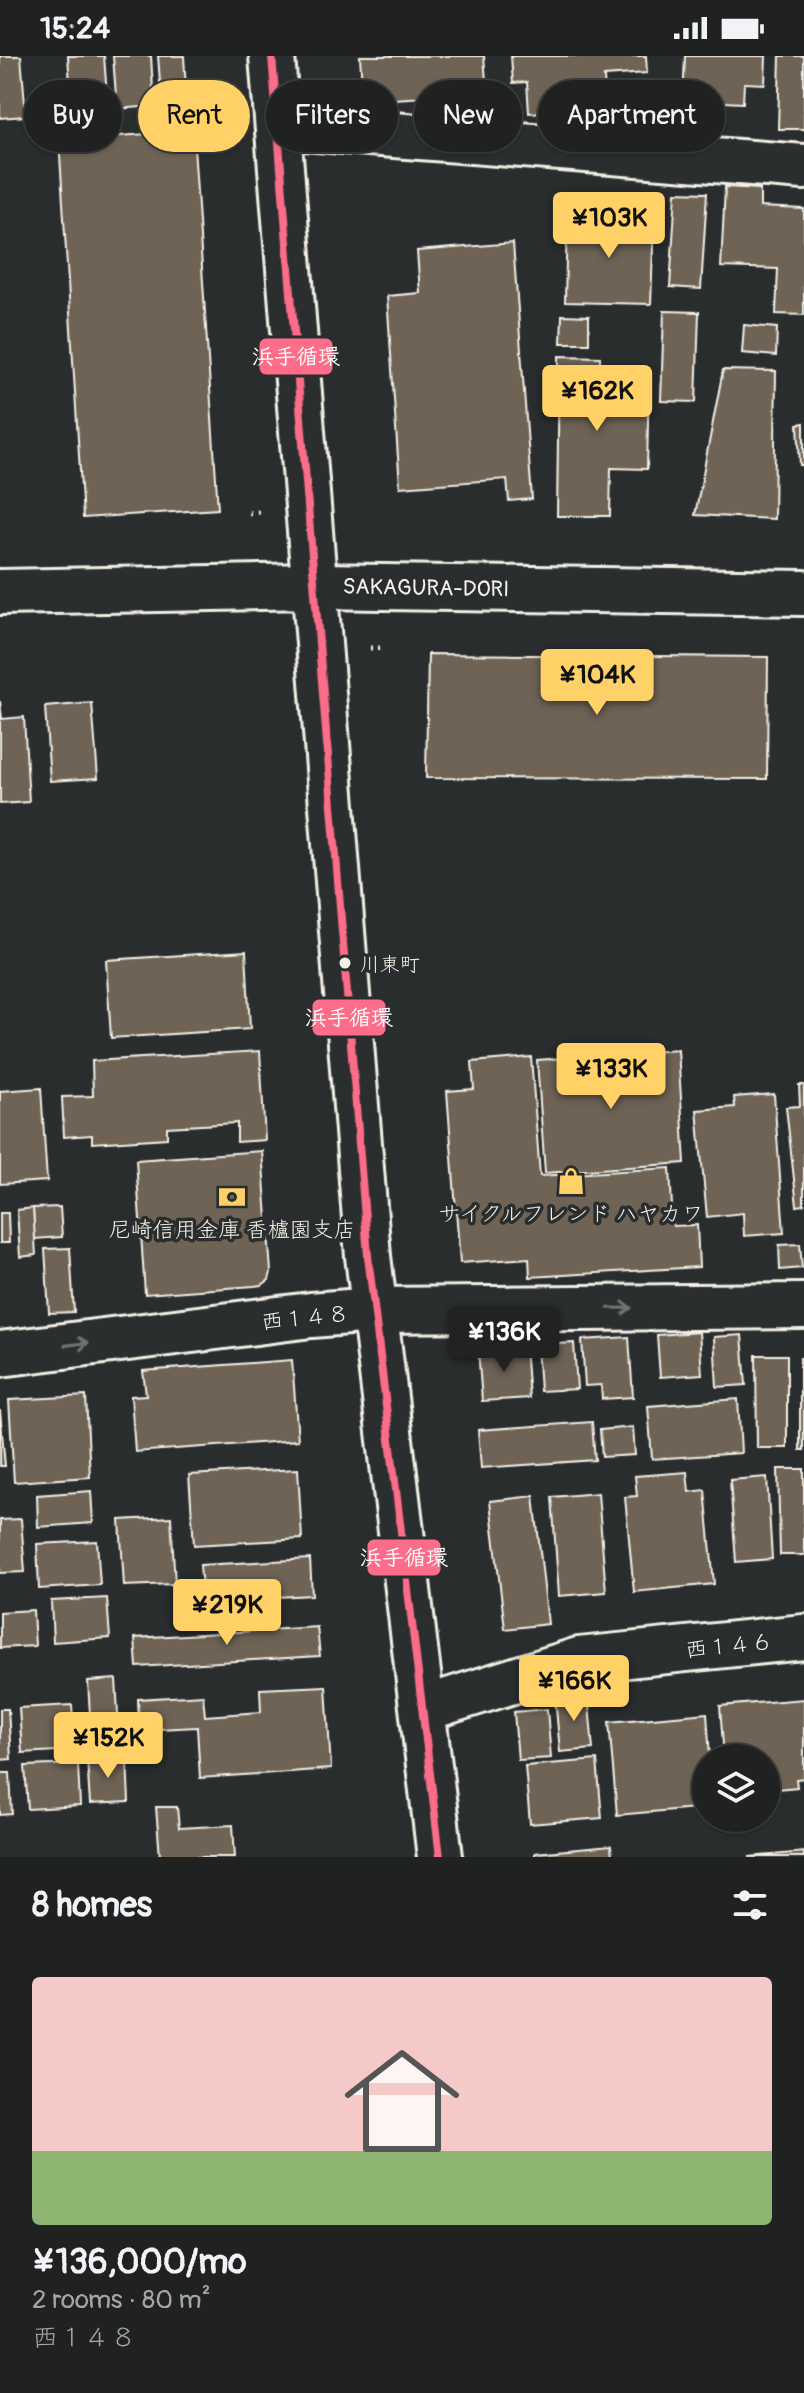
<!DOCTYPE html>
<html lang="en">
<head>
<meta charset="utf-8">
<style>
	body { margin:0; font-family:Pangolin,"Klee One",sans-serif; background:#282a2a; color:#f1f3f6; height:100vh; display:flex; flex-direction:column; font-size:30px; white-space:nowrap }
	* { box-sizing:border-box; margin:0 }
	p { font-size:26px; color:#a2a4a5 }
	.icon { flex:none; width:44px; height:44px; fill:none; stroke:currentColor; stroke-width:2; stroke-linecap:round; stroke-linejoin:round }
	.map { position:relative; height:1801px; overflow:hidden }
	.details { display:flex; flex-direction:column; background:#202222; flex:1 }
	.details>* { flex:none }
	.top-card { position:absolute; left:24px; top:24px; width:756px; height:72px; display:flex; gap:16px }
	.buttons { position:absolute; left:692px; top:1688px; display:grid; gap:16px }
	.buttons a { display:grid; place-items:center; width:88px; height:88px; border-radius:50%; background:#202222; box-shadow:0 2px 6px #0004,0 0 0 2px #3d3f40; font-size:40px }
	.price { position:absolute; translate:-50% -68px; padding:0 18px; border-radius:8px; background:#ffd166; color:#111; font-size:26px; line-height:52px; filter:drop-shadow(0 2px 4px #0008) }
	.price::after { content:''; position:absolute; left:50%; top:48px; width:24px; height:18px; margin-left:-12px; background:inherit; clip-path:polygon(0 0,100% 0,50% 100%) }
	.price.on { background:#222; color:#fff }
	ul { padding:0; list-style:none }
	li { display:grid; align-content:center; gap:16px; height:424px; padding:0 32px }
	li+li { border-top:2px solid #3d3f40 }
	li span { display:grid; place-items:center; height:248px; border-radius:8px; color:#555 }
	li>.icon { margin-inline-start:auto }
	span .icon { width:144px; height:144px; fill:#fffc; stroke-width:1 }
	li b { font-size:34px }
	h2 { display:flex; justify-content:space-between; align-items:center; height:96px; padding:0 32px; font-size:34px }
	.chip { padding:0 28px; border-radius:36px; background:#202222; box-shadow:0 2px 6px #0004,0 0 0 2px #3d3f40; font-size:28px; line-height:72px }
	.chip.on { background:#ffd166; color:#111 }
	.status { display:flex; justify-content:space-between; align-items:center; height:56px; padding:0 40px; background:#202222; direction:ltr }
	.status svg { height:22px; fill:currentColor }
	.map>svg:first-child { display:block }
	.building { fill:#6e6455; stroke:#f4f1e8; stroke-width:2 }
	.lines { fill:none; stroke-linecap:round; stroke-linejoin:round }
	.street-casing { stroke:#f4f1e8; stroke-width:50 }
	.secondary-casing { stroke:#f4f1e8; stroke-width:50 }
	.path { stroke:#f4f1e8; stroke-width:5; stroke-dasharray:2 6; stroke-linecap:butt }
	.street { stroke:#2a2d2e; stroke-width:44 }
	.secondary { stroke:#2a2d2e; stroke-width:44 }
	.bus-1-casing { stroke:#2a2d2e; stroke-width:14 }
	.bus-1 { stroke:#fb6d88; stroke-width:8 }
	.oneway { stroke:#71726f }
	.bus-dot { fill:#f4f1e8; stroke:#2a2d2e; stroke-width:3 }
	.labels { text-anchor:middle; stroke-width:7; stroke-linejoin:round; paint-order:stroke }
	.bus-label { font-size:20px; fill:#f4f1e8; stroke:#2a2d2e; text-anchor:start }
	.street-label { font-size:22px; fill:#f4f1e8; stroke:#2a2d2e }
	.poi-label { font-size:22px; fill:#f4f1e8; stroke:#2a2d2e }
	.line-badge { stroke:#2a2d2e; stroke-width:3 }
	.badge-label { font-size:22px; text-anchor:middle; font-weight:bold; fill:#fff }
</style>
</head>
<body>
<div class="status"><b>15:24</b><svg viewBox="0 0 49 12"><path d="M0 12V9h3v3zM5 12V6h3v6zM10 12V3h3v9zM15 12V0h3v12zM26 1h20v11H26zM47 4h2v5h-2z"/></svg></div>
<div class="map">
<svg width="804" height="1801" viewBox="0 0 804 1801">
	<rect width="100%" height="100%" fill="#2a2d2e"/>
	<filter id="ink" filterUnits="userSpaceOnUse"><feTurbulence type="fractalNoise" baseFrequency=".0125" numOctaves="2"/><feDisplacementMap in="SourceGraphic" scale="16" xChannelSelector="R" yChannelSelector="G"/><feConvolveMatrix kernelMatrix="1 2 1 2 8 2 1 2 1" color-interpolation-filters="sRGB"/></filter>
	<g filter="url(#ink)">
		<g class="building">
			<polygon points="0,0 21,0 26,60 0,62"/>
			<polygon points="68,0 104,0 108,53 72,56"/>
			<polygon points="113,0 151,0 154,50 117,53"/>
			<polygon points="158,0 184,0 187,51 162,52"/>
			<polygon points="360,0 484,0 487,37 363,45"/>
			<polygon points="511,0 646,0 647,17 604,20 605,38 574,41 575,54 529,57 527,26 513,27"/>
			<polygon points="685,0 766,0 765,28 744,27 743,47 683,44"/>
			<polygon points="780,0 804,0 804,73 778,73"/>
			<polygon points="193,75 218,453 83,462 59,84"/>
			<polygon points="725,131 760,133 760,151 804,153 804,259 776,258 778,213 721,211"/>
			<polygon points="676,136 707,137 701,233 670,231"/>
			<polygon points="567,161 654,163 651,248 565,246"/>
			<polygon points="513,187 532,443 509,445 507,423 400,431 387,240 420,237 417,195"/>
			<polygon points="664,255 699,256 696,346 661,345"/>
			<polygon points="562,259 589,260 589,287 561,287"/>
			<polygon points="744,269 777,272 776,300 742,297"/>
			<polygon points="559,300 600,301 600,319 649,319 647,413 611,412 610,460 557,460"/>
			<polygon points="723,314 776,315 774,463 695,459"/>
			<polygon points="804,367 804,409 800,409 798,368"/>
			<polygon points="428,598 768,601 767,723 426,722"/>
			<polygon points="0,645 2,663 24,661 29,746 0,748"/>
			<polygon points="92,647 98,722 50,725 45,651"/>
			<polygon points="246,895 250,973 111,982 106,904"/>
			<polygon points="678,994 685,1107 545,1117 537,1004"/>
			<polygon points="260,995 265,1084 237,1086 237,1067 167,1071 167,1082 92,1087 92,1079 64,1081 62,1041 93,1040 92,1005"/>
			<polygon points="531,1001 540,1120 670,1112 673,1170 697,1169 699,1211 530,1221 529,1202 460,1207 447,1035 474,1033 472,1006"/>
			<polygon points="799,1029 804,1029 804,1149 797,1150 786,1051 800,1050"/>
			<polygon points="41,1032 47,1125 0,1128 0,1035"/>
			<polygon points="774,1038 784,1177 744,1180 743,1157 707,1161 697,1054 735,1051 734,1041"/>
			<polygon points="262,1095 271,1216 269,1224 262,1229 254,1230 145,1238 136,1104"/>
			<polygon points="60,1151 62,1181 34,1183 33,1152"/>
			<polygon points="33,1152 36,1199 20,1201 17,1154"/>
			<polygon points="0,1157 8,1157 9,1187 0,1187"/>
			<polygon points="800,1188 802,1212 780,1214 779,1189"/>
			<polygon points="70,1192 74,1256 49,1257 45,1193"/>
			<polygon points="699,1276 702,1318 660,1321 657,1279"/>
			<polygon points="742,1279 746,1329 717,1331 714,1281"/>
			<polygon points="629,1281 633,1341 602,1343 601,1329 585,1330 582,1284"/>
			<polygon points="574,1287 577,1333 540,1335 537,1289"/>
			<polygon points="525,1290 529,1342 482,1345 478,1294"/>
			<polygon points="756,1299 787,1299 787,1392 757,1392"/>
			<rect x="800" y="1302" width="4" height="92"/>
			<polygon points="292,1304 298,1384 135,1396 131,1340 146,1339 143,1315"/>
			<polygon points="86,1340 90,1421 14,1426 9,1344"/>
			<polygon points="738,1343 741,1397 652,1403 648,1350"/>
			<polygon points="0,1354 5,1410 0,1410"/>
			<polygon points="592,1366 595,1404 481,1412 478,1374"/>
			<polygon points="633,1371 635,1399 602,1401 600,1374"/>
			<polygon points="298,1413 302,1483 194,1489 189,1419"/>
			<polygon points="778,1413 804,1413 804,1499 780,1499"/>
			<polygon points="687,1416 689,1436 705,1434 714,1528 634,1536 625,1441 637,1440 635,1420"/>
			<polygon points="767,1421 772,1503 736,1506 730,1424"/>
			<polygon points="91,1435 93,1467 38,1471 37,1439"/>
			<polygon points="598,1437 606,1536 559,1540 552,1441"/>
			<polygon points="534,1440 548,1568 505,1573 490,1445"/>
			<polygon points="171,1461 175,1528 124,1530 120,1464"/>
			<polygon points="21,1463 25,1516 0,1517 0,1464"/>
			<polygon points="97,1485 100,1529 39,1533 37,1488"/>
			<polygon points="310,1503 312,1539 203,1545 200,1509"/>
			<polygon points="107,1542 110,1582 53,1586 51,1545"/>
			<polygon points="33,1554 35,1590 0,1592 0,1556"/>
			<polygon points="317,1571 320,1600 137,1611 135,1582"/>
			<polygon points="116,1623 120,1693 92,1694 88,1625"/>
			<polygon points="326,1630 331,1713 200,1722 197,1671 139,1674 138,1643 203,1639 205,1660 261,1656 260,1633"/>
			<polygon points="588,1637 593,1693 560,1696 555,1641"/>
			<polygon points="804,1643 804,1722 796,1723 797,1731 766,1734 766,1702 724,1702 720,1650"/>
			<polygon points="72,1649 75,1694 22,1697 19,1652"/>
			<polygon points="0,1653 8,1653 11,1703 0,1704"/>
			<polygon points="547,1653 551,1702 518,1704 514,1656"/>
			<polygon points="707,1657 710,1702 706,1702 706,1751 617,1759 609,1666"/>
			<polygon points="127,1701 129,1746 90,1748 87,1703"/>
			<polygon points="597,1704 602,1762 530,1768 525,1710"/>
			<polygon points="78,1708 80,1750 28,1753 25,1710"/>
			<polygon points="0,1717 10,1717 12,1758 0,1759"/>
			<polygon points="156,1751 177,1751 179,1772 233,1769 235,1801 160,1801"/>
			<polygon points="611,1790 612,1801 535,1801 535,1797"/>
			<polygon points="804,1796 804,1801 749,1801"/>
		</g>
		<g class="lines">
			<g class="street-casing">
				<g id="street">
					<polyline points="278,70 804,111"/>
					<polyline points="0,1298 311,1259 374,1254 804,1250"/>
					<polyline points="423,1653 579,1604 804,1581"/>
				</g>
			</g>
			<g class="secondary-casing">
				<g id="secondary">
					<polyline points="272,0 368,1200 440,1801"/>
					<polyline points="0,536 316,530 804,537"/>
				</g>
			</g>
			<g class="path">
				<polyline points="249,457 260,456"/>
				<polyline points="370,592 382,592"/>
			</g>
			<use href="#street" class="street"/>
			<use href="#secondary" class="secondary"/>
			<g class="bus-1-casing">
				<polyline id="bus-1" points="272,0 368,1200 440,1801"/>
			</g>
			<use href="#bus-1" class="bus-1"/>
		</g>
		<defs><path id="oneway-shaft" d="M-6 0H5M1.5-3L5.5 0L1.5 3" fill="none" stroke-width="1.6" stroke-linecap="round" stroke-linejoin="round" transform="scale(2)"/></defs>
		<g class="oneway">
			<use href="#oneway-shaft" transform="translate(620 1252) rotate(-1)"/>
			<use href="#oneway-shaft" transform="translate(77 1288) rotate(-7)"/>
		</g>
	</g>
	<defs>
		<g id="shop-bare" transform="scale(2.16)"><path d="M-5-2.5h2.3a2.7 3.5 0 0 1 5.4 0H5L5.5 6h-11ZM-1.5-2.5h3a1.5 2.3 0 0 0-3 0Z" fill="#ffd166" stroke="#2a2d2e" stroke-width="2.5" paint-order="stroke"/></g>
		<g id="bank-bare" transform="scale(2.16)"><path d="M-6-4H6V4H-6ZM0-2.3a2.3 2.3 0 1 0 0 4.6a2.3 2.3 0 1 0 0-4.6Z" fill="#ffd166" stroke="#2a2d2e" stroke-width="2.5" paint-order="stroke"/></g>
	</defs>
	<g fill-rule="evenodd">
		<use href="#shop-bare" x="571" y="1125"/>
		<use href="#bank-bare" x="232" y="1141"/>
	</g>
	<circle class="bus-dot" cx="345" cy="907" r="7"/>
	<g class="labels">
		<g class="bus-label">
			<text x="360" y="915">川東町</text>
		</g>
		<g class="street-label">
			<text transform="translate(426 531) rotate(1)" y="8">SAKAGURA-DORI</text>
			<text transform="translate(305 1261) rotate(-6)" y="8">西１４８</text>
			<text transform="translate(729 1589) rotate(-6)" y="8">西１４６</text>
		</g>
		<g class="poi-label">
			<text x="571" y="1165">サイクルフレンド ハヤカワ</text>
			<text x="232" y="1181">尼崎信用金庫 香櫨園支店</text>
		</g>
	</g>
	<g class="line-badge">
		<rect x="258" y="281" width="76" height="39" rx="8" fill="#fb6d88"/>
		<rect x="311" y="942" width="76" height="39" rx="8" fill="#fb6d88"/>
		<rect x="366" y="1482" width="76" height="39" rx="8" fill="#fb6d88"/>
	</g>
	<g class="badge-label">
		<text x="296" y="308">浜手循環</text>
		<text x="349" y="969">浜手循環</text>
		<text x="404" y="1509">浜手循環</text>
	</g>
</svg>
<div class="buttons">
<a><svg class="icon" aria-label="layers" viewBox="0 0 24 24"><path d="M12 4l9 5-9 5-9-5zM3 14l9 5 9-5"/></svg></a>
</div>
<b class="price" style="left:609px;top:204px">¥103K</b>
<b class="price" style="left:597px;top:377px">¥162K</b>
<b class="price" style="left:597px;top:661px">¥104K</b>
<b class="price" style="left:611px;top:1055px">¥133K</b>
<b class="price on" style="left:504px;top:1318px">¥136K</b>
<b class="price" style="left:227px;top:1591px">¥219K</b>
<b class="price" style="left:574px;top:1667px">¥166K</b>
<b class="price" style="left:108px;top:1724px">¥152K</b>
<div class="top-card">
<a class="chip">Buy</a>
<a class="chip on">Rent</a>
<a class="chip">Filters</a>
<a class="chip">New</a>
<a class="chip">Apartment</a>
</div>
</div>
<section class="details">
<h2>8 homes<svg class="icon" aria-label="filters" viewBox="0 0 24 24"><path d="M4 7h16M4 17h16"/><circle cx="9" cy="7" r="2"/><circle cx="15" cy="17" r="2"/></svg></h2>
<ul>
<li><span style="background:linear-gradient(#f6c9c9 70%,#8fb573 0)"><svg class="icon" aria-label="home" viewBox="0 0 24 24"><path d="M3 11l9-7 9 7M6 9v11h12V9"/></svg></span><div><b>¥136,000/mo</b><p>2 rooms · 80 m²</p><p>西１４８</p></div></li>
</ul>
</section>
</body>
</html>
